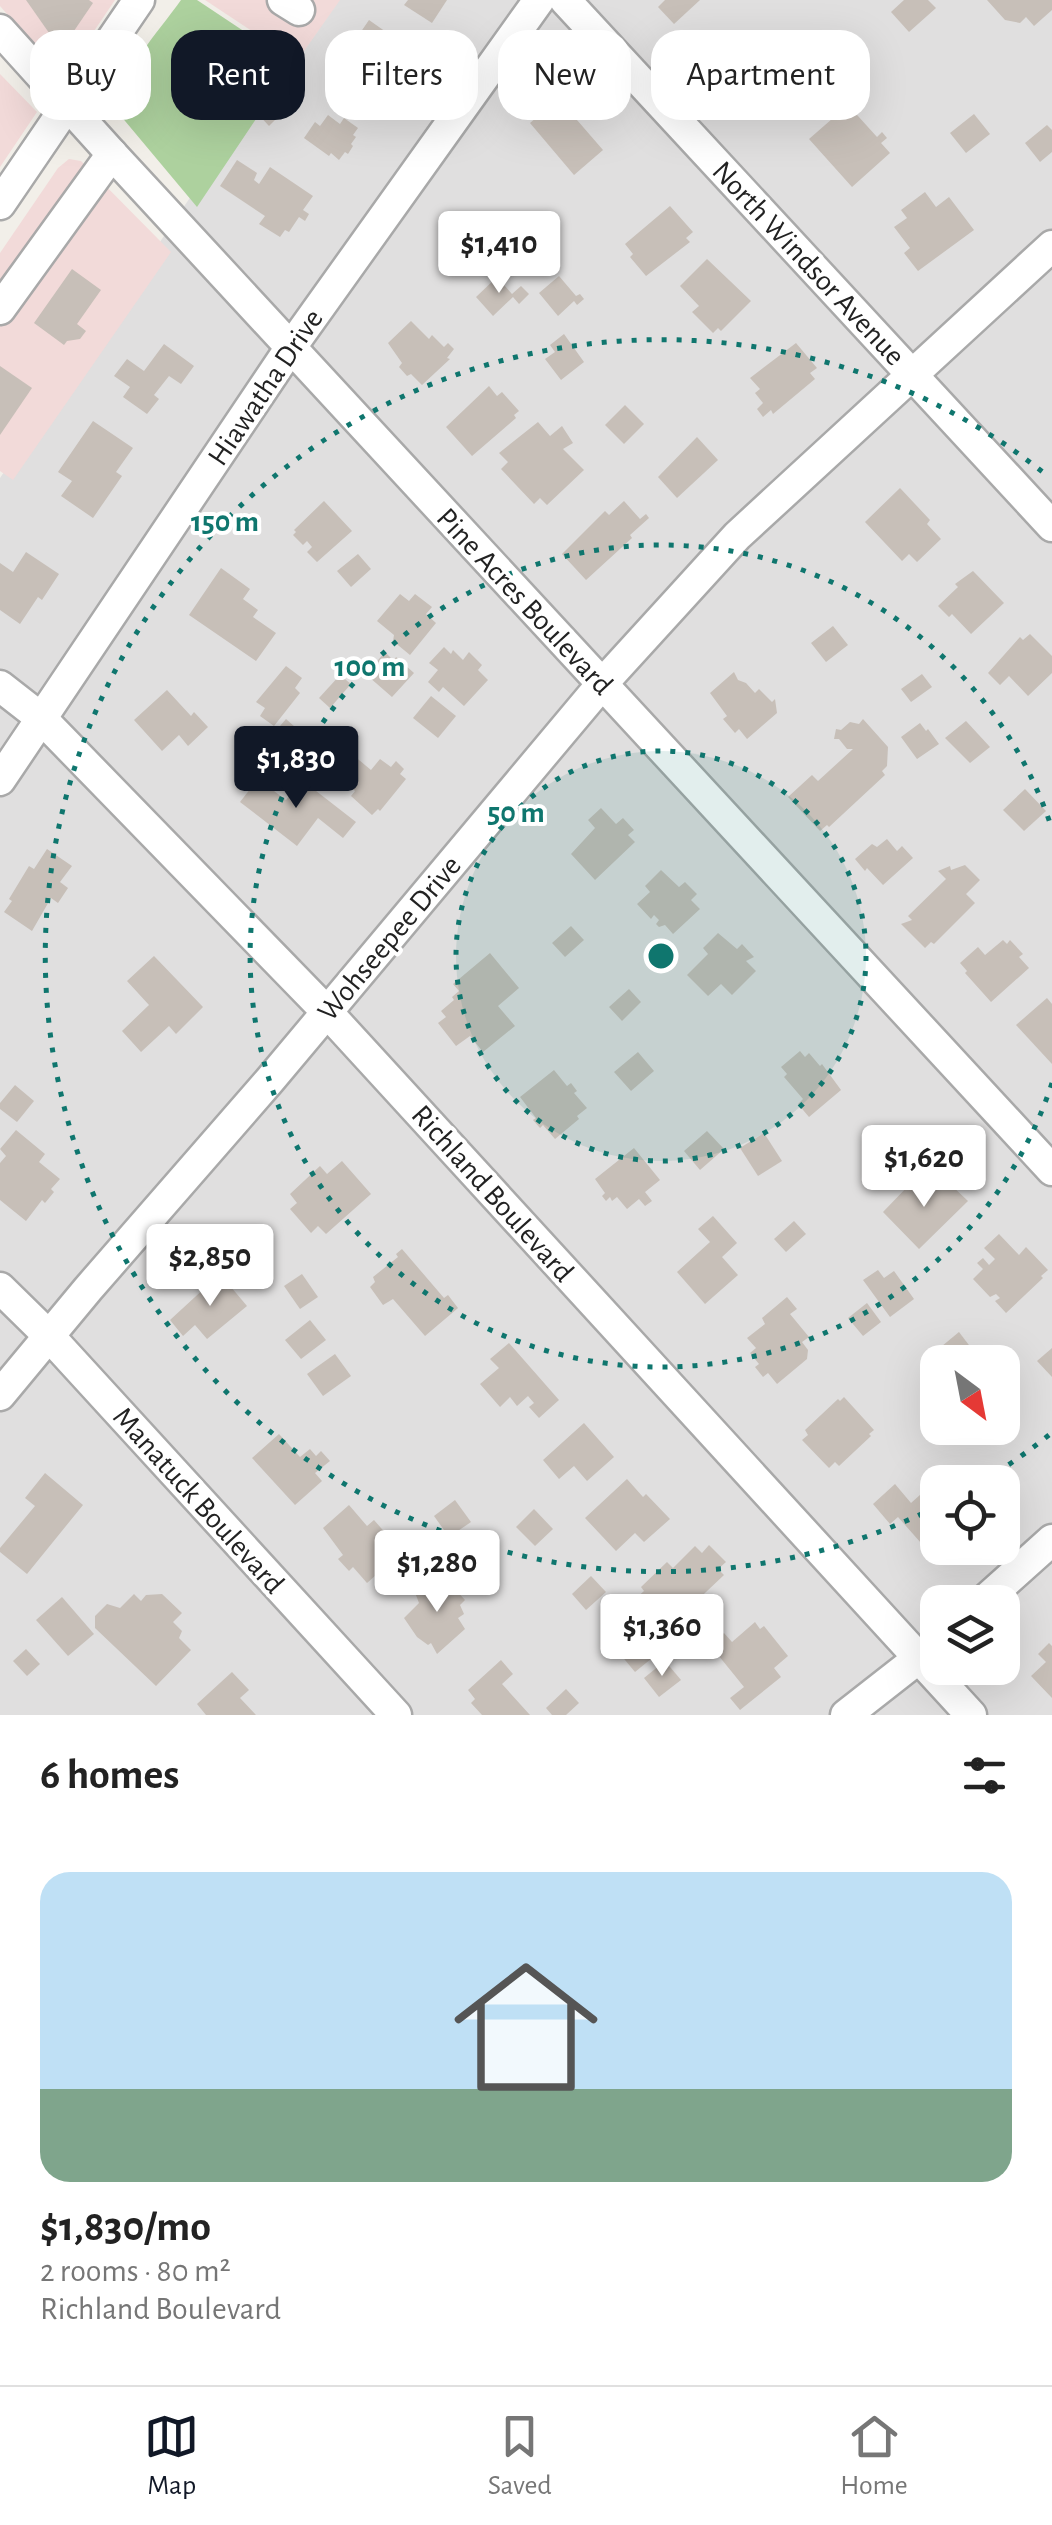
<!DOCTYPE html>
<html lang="en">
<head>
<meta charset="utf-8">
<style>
	body { margin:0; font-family:"Alegreya Sans",sans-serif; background:#f2f2f2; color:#222; height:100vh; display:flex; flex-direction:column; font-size:38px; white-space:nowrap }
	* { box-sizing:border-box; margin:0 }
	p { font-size:32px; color:#767676 }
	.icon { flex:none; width:55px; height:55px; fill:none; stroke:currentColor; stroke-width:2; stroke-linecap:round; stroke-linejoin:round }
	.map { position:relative; height:1715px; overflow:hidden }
	.side { display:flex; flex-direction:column; background:#fff; flex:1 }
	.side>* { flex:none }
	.guide { position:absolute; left:30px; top:30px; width:992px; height:90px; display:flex; gap:20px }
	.needle { width:65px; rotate:148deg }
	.fabs { position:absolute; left:920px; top:1345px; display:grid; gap:20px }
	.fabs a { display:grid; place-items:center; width:100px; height:100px; border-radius:20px; background:#fff; box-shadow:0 10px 40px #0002; font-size:50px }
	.price { position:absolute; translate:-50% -85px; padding:0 22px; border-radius:10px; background:#fff; color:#222; font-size:32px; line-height:65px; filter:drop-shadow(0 2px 5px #0008) }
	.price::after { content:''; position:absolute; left:50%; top:60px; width:30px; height:22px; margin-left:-15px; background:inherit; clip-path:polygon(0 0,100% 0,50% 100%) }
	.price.active { background:#111827; color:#fff }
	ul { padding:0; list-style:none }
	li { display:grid; align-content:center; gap:20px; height:530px; padding:0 40px }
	li span { display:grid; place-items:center; height:310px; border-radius:30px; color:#555 }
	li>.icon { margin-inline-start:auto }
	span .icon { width:180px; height:180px; fill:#fffc; stroke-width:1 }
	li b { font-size:42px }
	h2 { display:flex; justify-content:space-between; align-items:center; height:120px; padding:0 40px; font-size:42px }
	.pill { padding:0 35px; border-radius:30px; background:#fff; box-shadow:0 10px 40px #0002; font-size:35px; line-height:90px }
	.pill.active { background:#111827; color:#fff }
	.tab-bar { display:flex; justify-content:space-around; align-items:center; height:140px; border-top:2px solid #e0e0e0; background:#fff; font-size:28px; color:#767676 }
	.tab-bar a { display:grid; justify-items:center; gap:5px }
	.tab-bar .active { color:#111827 }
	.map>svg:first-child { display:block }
	.residential { fill:#e0dfdf; fill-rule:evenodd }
	.commercial { fill:#f2dad9 }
	.forest { fill:#add19e }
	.building { fill:#c7bfb8 }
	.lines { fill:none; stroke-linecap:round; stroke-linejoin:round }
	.minor-casing { stroke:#a9a9a9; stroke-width:35 }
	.minor { stroke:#fff; stroke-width:30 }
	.ring { fill:none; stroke:#0f766e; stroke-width:5; stroke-dasharray:5 10 }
	.labels { text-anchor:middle; stroke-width:8; stroke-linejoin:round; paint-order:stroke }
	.street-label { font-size:30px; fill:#222; stroke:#fff }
	.centre { fill:#0f766e; stroke:#fff; stroke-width:5 }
	.ring-label { font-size:30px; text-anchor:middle; font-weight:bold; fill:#0f766e; stroke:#fff; stroke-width:8; stroke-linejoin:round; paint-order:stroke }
</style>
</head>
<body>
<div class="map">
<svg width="1052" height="1715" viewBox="0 0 1052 1715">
	<rect width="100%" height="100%" fill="#f2efe9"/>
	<path class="residential" d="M324,0H1052V1715H0V478ZM938,1362H1002V1428H938ZM938,1482H1002V1548H938ZM938,1602H1002V1668H938Z"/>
	<g class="commercial">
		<polygon points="0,0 115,0 73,62 57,71 0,6"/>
		<polygon points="205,0 340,0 297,61"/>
		<polygon points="0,74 37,112 0,167"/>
		<polygon points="69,159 81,161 171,252 13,480 0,471 0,253 58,168"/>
	</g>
	<path class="forest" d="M181,0H197L293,64L197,207L115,109C121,72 159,31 181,0Z"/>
	<g class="building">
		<polygon points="26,0 89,0 93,3 61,50"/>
		<polygon points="408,0 447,0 432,23 404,5"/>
		<polygon points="665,0 700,0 674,24 658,7"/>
		<polygon points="904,0 928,0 936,8 909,32 891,12"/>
		<polygon points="987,0 1052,0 1052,10 1034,26 1026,17 1020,23 1005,20"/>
		<polygon points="369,20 396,39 395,43 412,54 377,105 348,85 372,50 356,39"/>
		<polygon points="766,36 786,57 791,51 807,67 768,105 748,84 754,79 739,63"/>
		<polygon points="552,104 558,110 564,105 603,150 574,175 530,123"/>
		<polygon points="267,105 278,117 269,126 257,113"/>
		<polygon points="848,105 877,137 882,132 887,138 881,143 890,153 852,187 809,139"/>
		<polygon points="974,114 990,134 966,153 950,133"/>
		<polygon points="328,115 340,124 344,118 358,128 353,135 356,137 351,144 353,146 348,154 345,152 339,160 331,153 329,156 304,138 315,122 320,126"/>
		<polygon points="1047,125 1052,130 1052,152 1040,162 1025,143"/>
		<polygon points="237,160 257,173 254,180 259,184 270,167 313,196 303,210 309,214 305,221 299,217 289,232 285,230 280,237 259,224 265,216 220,186"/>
		<polygon points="925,192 936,207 949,197 974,230 918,271 904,253 910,248 894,227 907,218 901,210"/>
		<polygon points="670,206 693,232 686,238 690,242 646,276 630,257 633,254 625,244"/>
		<polygon points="495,217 508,227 497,240 485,229"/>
		<polygon points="707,259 751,301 721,331 718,328 713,333 692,312 699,306 680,286"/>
		<polygon points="72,269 101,290 77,324 86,331 80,339 67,341 64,345 34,323"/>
		<polygon points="559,276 576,296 580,294 584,299 577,305 574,301 558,316 539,293"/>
		<polygon points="497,277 512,294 521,286 529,294 519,304 513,297 493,316 476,297"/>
		<polygon points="411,321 429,339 432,335 444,347 448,343 454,349 447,358 450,359 422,385 411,374 407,376 399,367 402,363 388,343"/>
		<polygon points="564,334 584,362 561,380 545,359 555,352 550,345"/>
		<polygon points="796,343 817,368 810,373 815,379 773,414 771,410 763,417 757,409 763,403 755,393 760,389 750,378"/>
		<polygon points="164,344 194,366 181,384 169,376 154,395 159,399 147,414 123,397 130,387 114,376 127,359 144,371"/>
		<polygon points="0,366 32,388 0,435"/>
		<polygon points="489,386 497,396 502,392 519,411 514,415 516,418 472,456 446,427"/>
		<polygon points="625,405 644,424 624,444 605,425"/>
		<polygon points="93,421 133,448 116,472 122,476 93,518 61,496 72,481 58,472"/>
		<polygon points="538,422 550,436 562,426 573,443 563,449 584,470 547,505 540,498 534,504 501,469 508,462 499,453"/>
		<polygon points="697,437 718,460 677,498 658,477"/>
		<polygon points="900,488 930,520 927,524 941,539 917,562 909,554 902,561 865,522"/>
		<polygon points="324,501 352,531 317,562 307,552 312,547 307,541 303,545 293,535 296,532 294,530"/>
		<polygon points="624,501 640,519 646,514 649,518 630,535 632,538 586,580 562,554 605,511 609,515"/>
		<polygon points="26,552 59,574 42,600 38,597 20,624 0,610 0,563 13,572"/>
		<polygon points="358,554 371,569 351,587 337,571"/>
		<polygon points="221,568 250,589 243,599 258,610 253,617 276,633 256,661 189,615"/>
		<polygon points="973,571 1004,603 971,634 952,614 949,617 938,606 958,587 955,584"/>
		<polygon points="400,594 409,601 415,594 432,607 426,614 436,623 410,655 393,641 394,635 377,621"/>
		<polygon points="833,626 848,645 826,662 811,643"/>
		<polygon points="1030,634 1052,656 1052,673 1028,696 1009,676 1000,685 988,673 1020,637 1023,640"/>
		<polygon points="444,647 451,654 453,650 463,660 469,652 482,665 478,670 488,680 464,706 443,687 439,692 428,682 438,670 429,663"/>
		<polygon points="385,652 394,661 396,657 414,673 392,697 369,677 376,669 373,666"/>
		<polygon points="286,666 302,678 295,688 300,693 274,726 260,716 265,708 256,702"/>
		<polygon points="734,672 738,680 746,683 755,693 759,689 772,702 775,699 777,713 747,739 739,729 735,733 723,719 727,716 710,693"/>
		<polygon points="922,674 932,687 911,702 901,689"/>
		<polygon points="340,675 351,684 330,708 319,698"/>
		<polygon points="167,690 191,716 194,712 208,727 188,746 179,735 162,751 134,720"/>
		<polygon points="431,696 456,716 438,738 413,718"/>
		<polygon points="286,719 313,743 300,757 274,733"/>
		<polygon points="863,719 888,747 887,766 882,771 885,775 829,827 827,825 820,831 788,797 812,775 818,781 853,749 847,749 839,739 834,739 836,729 841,730 850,722 859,724"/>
		<polygon points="966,721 990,747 970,763 945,738"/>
		<polygon points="920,723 926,731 928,729 939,744 917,759 901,737"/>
		<polygon points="353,755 371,770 380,759 391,767 396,761 404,769 400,774 406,779 380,811 378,809 372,815 351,796 355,791 336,775"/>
		<polygon points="258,779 286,800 302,780 356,822 343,838 318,818 297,846 240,802"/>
		<polygon points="1025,789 1046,811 1024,831 1003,810"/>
		<polygon points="601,808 616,824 623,818 634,830 628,835 635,842 595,880 571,854 595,828 588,820"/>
		<polygon points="887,839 897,851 902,846 913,858 883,885 867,868 865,871 855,859 872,844 877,847"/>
		<polygon points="47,849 72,866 60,882 68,888 58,903 51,898 32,931 4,912 12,901 9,899 29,866 34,869"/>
		<polygon points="965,865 980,880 966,894 975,903 934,944 931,942 925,948 901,924 912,920 908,916 946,879 938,871 950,866 951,870"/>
		<polygon points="661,870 679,887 685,882 697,894 691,900 700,909 673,934 665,925 659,927 656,924 659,920 654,915 651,919 637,904 650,892 645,886"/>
		<polygon points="571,926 584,940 565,957 552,943"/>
		<polygon points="718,933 737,949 742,944 754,957 746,961 756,971 732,995 721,984 708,996 687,975 708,954 703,948"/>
		<polygon points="1003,940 1007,944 1010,940 1023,954 1019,957 1029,968 991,1002 965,973 967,971 960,963 978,947 985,955"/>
		<polygon points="490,953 519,988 498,1006 515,1026 483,1052 470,1036 456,1046 438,1023 446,1017 441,1011 454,1000 452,997 459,991 453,984"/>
		<polygon points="154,956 203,1007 176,1034 169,1026 141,1052 122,1031 149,1005 127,981"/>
		<polygon points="629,989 641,1002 622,1021 609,1007"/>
		<polygon points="1047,998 1052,1004 1052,1064 1016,1025"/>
		<polygon points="800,1051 805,1057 809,1053 820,1066 822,1064 841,1090 809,1117 798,1104 803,1099 784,1077 787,1074 781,1067"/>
		<polygon points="638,1052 654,1071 631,1091 614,1072"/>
		<polygon points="554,1070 567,1086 571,1083 577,1091 574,1093 587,1108 577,1116 579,1119 555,1139 543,1125 540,1128 533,1120 536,1118 520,1097"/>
		<polygon points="15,1085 34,1101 17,1122 0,1109 0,1103"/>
		<polygon points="16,1130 45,1154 39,1162 60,1179 51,1189 54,1192 45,1203 42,1200 26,1221 0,1200 0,1163 6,1156 0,1149"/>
		<polygon points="707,1131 724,1149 700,1170 684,1151"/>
		<polygon points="764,1133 782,1161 758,1176 740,1148"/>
		<polygon points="634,1148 660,1180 645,1192 652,1201 645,1206 639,1199 627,1209 617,1197 612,1201 610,1197 606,1201 602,1196 605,1193 595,1179"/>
		<polygon points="342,1161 371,1194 326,1234 318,1226 311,1233 290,1209 297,1203 290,1194 320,1166 327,1174"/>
		<polygon points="928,1175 943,1190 950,1184 968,1201 919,1249 883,1212 910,1184 915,1189"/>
		<polygon points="713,1216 737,1243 722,1257 738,1275 705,1304 677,1272 710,1242 698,1229"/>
		<polygon points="794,1221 806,1234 786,1252 774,1239"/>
		<polygon points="999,1234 1019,1255 1026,1247 1048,1270 1041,1276 1043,1278 1006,1313 995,1301 1000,1298 996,1294 990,1297 973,1279 983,1269 977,1263 983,1258 989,1265 995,1259 984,1248"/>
		<polygon points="402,1249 444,1298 448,1295 458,1308 425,1336 393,1299 383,1305 370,1287 375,1282 373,1277 398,1257 396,1254"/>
		<polygon points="878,1270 884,1278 894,1271 914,1299 890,1317 863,1280"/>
		<polygon points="220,1274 247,1306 207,1339 195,1325 183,1336 170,1320"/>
		<polygon points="302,1274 318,1297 300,1309 284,1286"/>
		<polygon points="787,1297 797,1309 790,1314 809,1337 802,1342 808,1350 807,1359 777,1384 768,1373 763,1377 755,1367 759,1364 750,1353 756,1348 747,1338 765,1324 762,1318"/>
		<polygon points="867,1303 881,1322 863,1336 848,1318"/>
		<polygon points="310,1320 326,1340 301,1359 285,1340"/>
		<polygon points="959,1332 978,1357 972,1362 945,1362 936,1351"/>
		<polygon points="509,1343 559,1400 539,1418 529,1407 534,1403 528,1396 517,1406 510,1397 500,1407 480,1384 499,1368 490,1359"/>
		<polygon points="1052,1348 1052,1377 1037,1361"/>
		<polygon points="335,1354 351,1376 323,1396 307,1374"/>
		<polygon points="1002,1391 1017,1407 1002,1420"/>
		<polygon points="844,1397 874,1430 869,1434 871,1436 839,1466 835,1462 829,1468 802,1440 808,1435 805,1430 838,1399 840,1401"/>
		<polygon points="584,1423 614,1457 587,1481 574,1466 559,1479 543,1460"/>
		<polygon points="279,1434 300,1457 310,1449 316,1456 321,1451 330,1461 315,1473 322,1481 295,1505 252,1458"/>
		<polygon points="45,1473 83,1505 27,1574 0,1552 0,1548 35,1506 25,1498"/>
		<polygon points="939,1478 943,1482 938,1482 938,1535 933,1539 931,1534 921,1543 898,1517 890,1524 873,1504 895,1484 911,1503"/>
		<polygon points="627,1479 643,1497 646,1494 670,1519 644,1542 635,1533 616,1551 585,1518"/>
		<polygon points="455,1500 471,1522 449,1537 434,1516"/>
		<polygon points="349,1505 367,1526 374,1520 402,1552 367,1583 353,1567 349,1571 338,1559 343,1555 323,1528"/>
		<polygon points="534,1509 553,1529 535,1546 516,1527"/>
		<polygon points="709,1545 726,1562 718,1569 724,1575 688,1609 685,1607 672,1619 659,1606 648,1616 633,1601 644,1591 641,1587 667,1562 673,1568 695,1546 702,1553"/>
		<polygon points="591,1576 606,1592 586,1610 572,1594"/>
		<polygon points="444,1577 465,1600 460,1605 464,1614 458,1618 465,1629 437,1654 431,1643 428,1645 417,1637 404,1618 419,1603 414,1590 425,1581 430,1589"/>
		<polygon points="134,1594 141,1601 146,1595 162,1594 182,1613 173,1622 182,1631 179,1638 191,1650 156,1686 95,1628 95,1616 107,1604 120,1608"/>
		<polygon points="62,1597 94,1634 68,1656 36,1620"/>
		<polygon points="755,1622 760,1629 764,1626 788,1656 774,1668 781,1677 740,1710 730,1698 744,1687 710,1645 724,1633 732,1642"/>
		<polygon points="642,1635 657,1654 635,1672 620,1654"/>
		<polygon points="1049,1643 1052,1646 1052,1698 1031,1676 1046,1662 1038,1654"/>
		<polygon points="26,1649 40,1664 27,1676 13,1661"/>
		<polygon points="501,1660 513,1674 502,1684 530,1715 482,1715 471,1703 475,1699 468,1690"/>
		<polygon points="665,1661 681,1680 659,1697 644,1678"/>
		<polygon points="232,1672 249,1690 240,1698 256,1715 206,1715 197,1704"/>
		<polygon points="566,1689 579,1703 566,1715 552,1715 546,1708"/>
	</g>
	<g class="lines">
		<g class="minor-casing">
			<g id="minor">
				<polyline points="283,0 299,10"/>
				<polyline points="565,0 1052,526"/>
				<polyline points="0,30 112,154 1052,1170"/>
				<polyline points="0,204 139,0"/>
				<polyline points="0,309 112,154"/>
				<polyline points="0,686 41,718 327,1012 971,1715"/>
				<polyline points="0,780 291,347 539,0"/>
				<polyline points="0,1288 50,1337 396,1715"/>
				<polyline points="0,1395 88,1289 270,1080 602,684 737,536 1052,246"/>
				<polyline points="983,1602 1052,1540"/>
				<polyline points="846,1715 938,1643"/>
			</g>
		</g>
		<use href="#minor" class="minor"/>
	</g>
	<circle cx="661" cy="956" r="205" fill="#0f766e" fill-opacity=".12"/>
	<g class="ring">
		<circle cx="661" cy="956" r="205"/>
		<path d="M1052 1083A411 411 0 1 1 1052 829"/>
		<path d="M1049 1435A616 616 0 0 1 983 1481M936 1507A616 616 0 1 1 1049 477"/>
	</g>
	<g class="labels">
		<g class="street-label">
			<text transform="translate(809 263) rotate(47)" y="10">North Windsor Avenue</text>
			<text transform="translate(265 387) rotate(-56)" y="10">Hiawatha Drive</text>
			<text transform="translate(525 601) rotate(47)" y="10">Pine Acres Boulevard</text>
			<text transform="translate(389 938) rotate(-50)" y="10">Wohseepee Drive</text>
			<text transform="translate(493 1193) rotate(48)" y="10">Richland Boulevard</text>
			<text transform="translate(199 1500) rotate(48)" y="10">Manatuck Boulevard</text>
		</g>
	</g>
	<circle cx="661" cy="956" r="15" class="centre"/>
	<g class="ring-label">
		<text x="225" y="531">150 m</text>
		<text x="370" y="676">100 m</text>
		<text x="516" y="822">50 m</text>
	</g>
</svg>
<div class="fabs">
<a><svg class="needle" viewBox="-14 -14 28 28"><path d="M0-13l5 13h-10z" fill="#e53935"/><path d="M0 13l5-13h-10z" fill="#767676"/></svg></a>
<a><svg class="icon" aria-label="locate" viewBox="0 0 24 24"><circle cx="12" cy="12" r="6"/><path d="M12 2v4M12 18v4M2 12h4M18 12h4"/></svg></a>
<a><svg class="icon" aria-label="layers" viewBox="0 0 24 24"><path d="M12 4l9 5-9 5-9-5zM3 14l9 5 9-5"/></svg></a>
</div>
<b class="price" style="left:499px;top:296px">$1,410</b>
<b class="price active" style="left:296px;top:811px">$1,830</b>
<b class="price" style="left:924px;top:1210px">$1,620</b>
<b class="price" style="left:210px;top:1309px">$2,850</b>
<b class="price" style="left:437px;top:1615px">$1,280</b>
<b class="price" style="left:662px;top:1679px">$1,360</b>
<div class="guide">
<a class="pill">Buy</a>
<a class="pill active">Rent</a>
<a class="pill">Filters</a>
<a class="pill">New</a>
<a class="pill">Apartment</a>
</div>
</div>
<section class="side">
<h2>6 homes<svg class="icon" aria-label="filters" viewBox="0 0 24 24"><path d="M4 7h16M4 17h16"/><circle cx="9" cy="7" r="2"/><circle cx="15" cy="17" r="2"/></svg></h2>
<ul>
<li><span style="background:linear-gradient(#bfe0f5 70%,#7fa58c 0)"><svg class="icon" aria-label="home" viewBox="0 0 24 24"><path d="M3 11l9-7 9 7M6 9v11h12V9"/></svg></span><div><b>$1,830/mo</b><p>2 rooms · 80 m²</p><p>Richland Boulevard</p></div></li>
</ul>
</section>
<nav class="tab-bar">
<a class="active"><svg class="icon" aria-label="map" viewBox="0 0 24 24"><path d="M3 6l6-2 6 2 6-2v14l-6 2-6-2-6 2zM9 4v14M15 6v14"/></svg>Map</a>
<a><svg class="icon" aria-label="saved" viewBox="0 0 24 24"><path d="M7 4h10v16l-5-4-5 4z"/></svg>Saved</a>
<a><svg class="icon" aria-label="home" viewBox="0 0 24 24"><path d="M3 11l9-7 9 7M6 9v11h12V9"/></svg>Home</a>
</nav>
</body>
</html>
